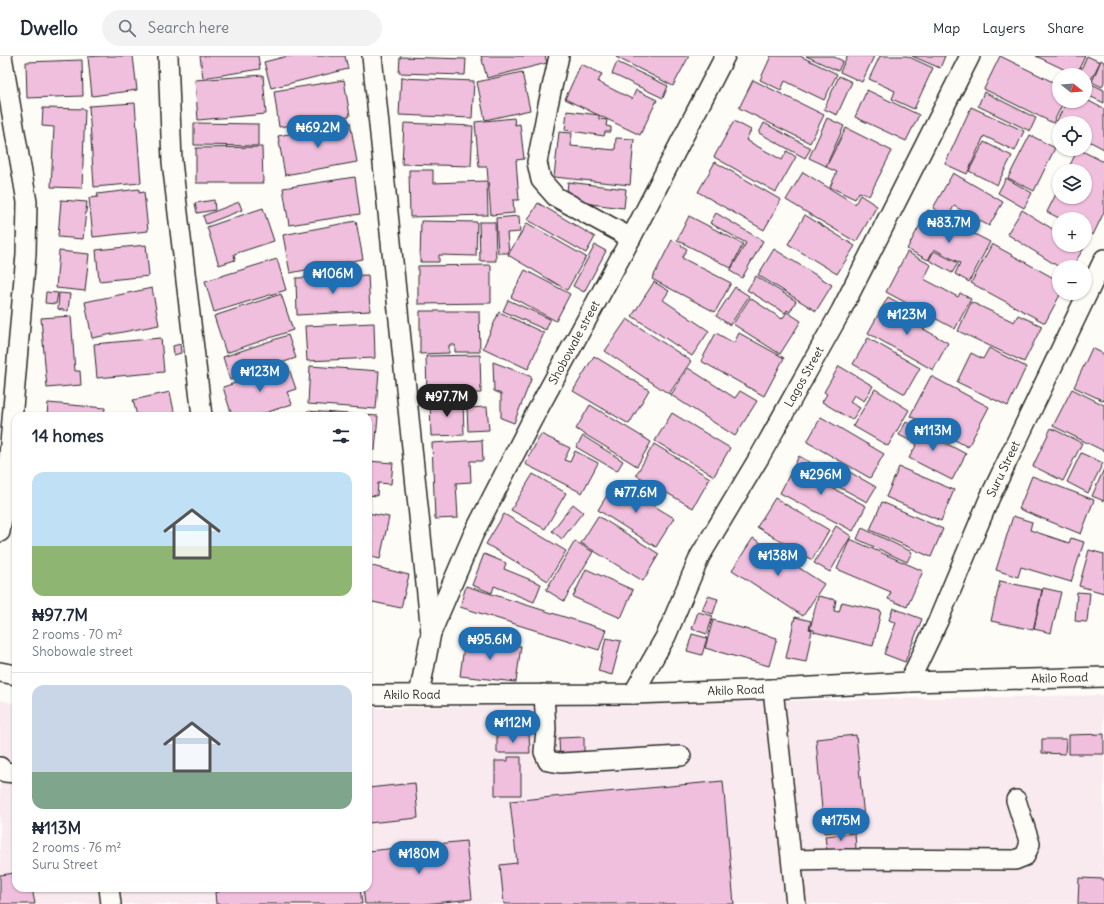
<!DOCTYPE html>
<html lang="en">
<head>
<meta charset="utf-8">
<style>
	body { margin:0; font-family:Delius,sans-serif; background:#f2f2f3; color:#1f2937; height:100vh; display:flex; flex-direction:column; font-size:15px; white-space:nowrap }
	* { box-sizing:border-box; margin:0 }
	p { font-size:13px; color:#747a83 }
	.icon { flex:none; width:22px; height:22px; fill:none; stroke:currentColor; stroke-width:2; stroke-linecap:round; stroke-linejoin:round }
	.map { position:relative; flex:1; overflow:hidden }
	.drawer { position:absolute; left:12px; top:356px; width:360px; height:480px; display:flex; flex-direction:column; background:#fff; border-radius:12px; box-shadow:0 1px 3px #0004 }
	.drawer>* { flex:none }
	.needle { width:26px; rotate:107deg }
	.fabs { position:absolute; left:1052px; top:12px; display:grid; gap:8px }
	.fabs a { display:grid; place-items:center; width:40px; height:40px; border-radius:50%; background:#fff; box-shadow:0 1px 3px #0004; font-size:20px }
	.price { position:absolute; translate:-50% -34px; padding:0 9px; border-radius:14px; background:#1f6fb2; color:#fff; font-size:13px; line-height:26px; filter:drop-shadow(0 1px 2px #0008) }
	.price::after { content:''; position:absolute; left:50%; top:24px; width:12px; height:9px; margin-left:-6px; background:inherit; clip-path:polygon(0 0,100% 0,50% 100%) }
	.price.current { background:#222; color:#fff }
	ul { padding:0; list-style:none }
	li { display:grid; align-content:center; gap:8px; height:212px; padding:0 20px }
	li+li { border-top:1px solid #e0e1e3 }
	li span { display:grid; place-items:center; height:124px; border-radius:12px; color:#555 }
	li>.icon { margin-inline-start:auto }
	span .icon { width:72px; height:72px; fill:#fffc; stroke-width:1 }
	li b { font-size:17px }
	h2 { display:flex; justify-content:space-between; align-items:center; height:48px; padding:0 20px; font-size:17px }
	header { display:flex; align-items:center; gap:24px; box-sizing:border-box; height:56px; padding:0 20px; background:#fff; border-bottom:1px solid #e0e1e3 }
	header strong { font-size:19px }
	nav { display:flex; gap:22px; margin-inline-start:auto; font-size:14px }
	.search { width:280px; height:36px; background:#f2f2f3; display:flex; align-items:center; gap:10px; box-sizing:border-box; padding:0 14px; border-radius:22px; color:#747a83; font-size:15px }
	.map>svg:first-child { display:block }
	.built { fill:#f9eaf0 }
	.building { fill:#f1bfde; stroke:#2b2b2b }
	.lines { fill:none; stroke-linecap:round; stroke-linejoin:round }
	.minor-casing { stroke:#2b2b2b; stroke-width:22 }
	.minor { stroke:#fdfcf7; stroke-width:19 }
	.labels { text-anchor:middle; stroke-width:3; stroke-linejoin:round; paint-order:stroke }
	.street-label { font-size:12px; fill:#2b2b2b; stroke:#fdfcf7 }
</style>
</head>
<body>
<header>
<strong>Dwello</strong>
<div class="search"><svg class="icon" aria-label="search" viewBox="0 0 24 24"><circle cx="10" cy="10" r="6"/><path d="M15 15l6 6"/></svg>Search here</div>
<nav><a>Map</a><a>Layers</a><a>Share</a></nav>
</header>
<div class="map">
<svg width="1104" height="848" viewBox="0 0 1104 848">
	<rect width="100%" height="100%" fill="#fdfcf7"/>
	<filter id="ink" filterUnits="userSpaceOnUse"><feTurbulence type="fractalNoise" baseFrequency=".025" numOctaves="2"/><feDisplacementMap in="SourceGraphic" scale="8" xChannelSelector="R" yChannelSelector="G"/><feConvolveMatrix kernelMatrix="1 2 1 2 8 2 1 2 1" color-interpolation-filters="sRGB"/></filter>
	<g filter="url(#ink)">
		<polygon class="built" points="1104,639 1104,848 0,848 0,644 16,648 16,832 368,832 368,652"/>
		<g class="building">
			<polygon points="100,0 133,0 137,34 92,40 88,1"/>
			<polygon points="200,0 258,0 260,13 203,22"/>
			<polygon points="288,0 345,0 348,13 271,32 264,6"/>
			<polygon points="481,0 545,0 547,7 487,22"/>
			<polygon points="617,0 689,0 673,30 616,1"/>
			<polygon points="771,0 800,0 837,18 824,44 785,25 781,34 760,24"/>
			<polygon points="806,0 832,0 843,5 838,15"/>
			<polygon points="847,0 874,0 862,26 840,16"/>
			<polygon points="880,0 907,0 933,12 914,53 892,43 895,35 869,23"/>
			<polygon points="912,0 945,0 940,12"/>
			<polygon points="1000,0 1059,29 1059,45 1064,45 1053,67 984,33"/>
			<polygon points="1036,0 1085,0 1076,19"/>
			<polygon points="1087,0 1100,6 1091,24 1085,21 1085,19 1079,18"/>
			<polygon points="400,1 466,3 465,19 399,17"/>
			<polygon points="82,4 83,40 27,42 26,6"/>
			<polygon points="1101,4 1104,6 1104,26 1102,31 1092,26"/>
			<polygon points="617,6 668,30 663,42 612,18"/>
			<polygon points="581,8 602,18 598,26 632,43 636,34 657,44 640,79 565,43"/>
			<polygon points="522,16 530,54 485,64 477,26"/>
			<polygon points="263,19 266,58 198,64 195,24"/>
			<polygon points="839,20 852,26 837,59 824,53"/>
			<polygon points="401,22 474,25 472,62 399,59"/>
			<polygon points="344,24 350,60 279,71 274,35"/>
			<polygon points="753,24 824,59 810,87 739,52"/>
			<polygon points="1085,25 1104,34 1104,47 1085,38"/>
			<polygon points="867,34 919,59 906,85 855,61"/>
			<polygon points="984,36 1036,62 1030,75 978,50"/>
			<polygon points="1085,43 1104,53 1104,93 1085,83 1085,67 1059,67 1059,70 1055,68 1067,45 1085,45"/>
			<polygon points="135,47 141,127 94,131 89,50"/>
			<polygon points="971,51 1024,75 1015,95 984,80 967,118 945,108"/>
			<polygon points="43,52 85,53 82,132 51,131 54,71 42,70"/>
			<polygon points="567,55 599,59 599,63 607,64 606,70 611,71 611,76 605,76 604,80 565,74"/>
			<polygon points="514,62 515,69 520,68 524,103 516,104 519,144 513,144 514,157 491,159 487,111 479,111 475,66"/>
			<polygon points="827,62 844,70 826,110 809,102"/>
			<polygon points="734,65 751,74 746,84 782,104 787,95 796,101 776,136 714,101"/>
			<polygon points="350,66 357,106 285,119 278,80"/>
			<polygon points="194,67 258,68 258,90 194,89"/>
			<polygon points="404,67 473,70 471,110 402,108"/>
			<polygon points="764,67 811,92 805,102 759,77"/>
			<polygon points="846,72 892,95 869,140 859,136 855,143 830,131 837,116 826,111"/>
			<polygon points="559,76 572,77 571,90 615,94 616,82 634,83 630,129 554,121"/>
			<polygon points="1030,79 1055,92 1034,135 1008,122"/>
			<polygon points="984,86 1012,100 997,129 969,115"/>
			<polygon points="262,91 263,127 196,127 196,92"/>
			<polygon points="1078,93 1104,106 1104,156 1093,179 1085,175 1085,163 1061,163 1047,156 1059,132 1059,141 1085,141 1085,115 1067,115"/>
			<polygon points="715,106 781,144 764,174 698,136"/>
			<polygon points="409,114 433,114 433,127 487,125 488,159 410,161"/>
			<polygon points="803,116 855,148 860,139 877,150 856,186 786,144"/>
			<polygon points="953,117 1003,146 989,170 954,150 948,161 933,152"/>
			<polygon points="355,121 360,158 289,169 283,132"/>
			<polygon points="1006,122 1032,137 1024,152 998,137"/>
			<polygon points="568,126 626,133 624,152 566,145"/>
			<polygon points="139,133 139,137 144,136 148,175 93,181 89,142 98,141 97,138"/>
			<polygon points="61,144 87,146 83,183 58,181"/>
			<polygon points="214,144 215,154 197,157 195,147"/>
			<polygon points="239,146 242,154 206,168 203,160"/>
			<polygon points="538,147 595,181 586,197 528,164"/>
			<polygon points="263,152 274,185 234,198 235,204 219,209 207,171"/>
			<polygon points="928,154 990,186 969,226 955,218 960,207 934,193 928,204 907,193"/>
			<polygon points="1022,154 1059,177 1059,189 1078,189 1084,192 1072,211 1059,211 1007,178"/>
			<polygon points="716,157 763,185 742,222 730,215 746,187 710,167"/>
			<polygon points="805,159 855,190 837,218 788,188"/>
			<polygon points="519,160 520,176 507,177 509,197 498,197 496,162"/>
			<polygon points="689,160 743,188 731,212 677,184"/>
			<polygon points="356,165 363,203 290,217 283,179"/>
			<polygon points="421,165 477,166 476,200 439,199 439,206 420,206"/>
			<polygon points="479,166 495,166 496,205 480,205"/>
			<polygon points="527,167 586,201 567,234 508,199"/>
			<polygon points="672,184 687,193 682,202 731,227 715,256 652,223"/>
			<polygon points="992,188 1059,225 1059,237 1061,237 1045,267 971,227"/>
			<polygon points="146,189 149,220 99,225 96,194"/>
			<polygon points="595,189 606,195 584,236 573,230"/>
			<polygon points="774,193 832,229 816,255 758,219"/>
			<polygon points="59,195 89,198 85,235 56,232"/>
			<polygon points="934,195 958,207 952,217 929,204"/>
			<polygon points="907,196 931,209 924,223 958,241 960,237 971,243 955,273 886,236"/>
			<polygon points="277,203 286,234 214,256 205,225"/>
			<polygon points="491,209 491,247 418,248 418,210"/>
			<polygon points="525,214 570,238 556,265 511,241"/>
			<polygon points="368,219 370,255 297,259 296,222"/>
			<polygon points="756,220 796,245 790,256 787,254 785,257 747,234"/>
			<polygon points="654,226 669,235 663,244 709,275 692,300 632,260"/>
			<polygon points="735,231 749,240 730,269 716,260"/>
			<polygon points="152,232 159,269 92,282 85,246"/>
			<polygon points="46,236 58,237 56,248 45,247"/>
			<polygon points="59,237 70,238 68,255 58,253"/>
			<polygon points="281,238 293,274 226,297 214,260"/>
			<polygon points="888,241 904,250 899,259 948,287 933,314 868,277"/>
			<polygon points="750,242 782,263 787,256 801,265 780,298 733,268"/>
			<polygon points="508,244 550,263 546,274 503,255"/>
			<polygon points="971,246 1014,266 1018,259 1042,270 1024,306 958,275"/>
			<polygon points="420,255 479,255 480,296 455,296 455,289 449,289 449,297 420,298"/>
			<polygon points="499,256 544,277 528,313 483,292"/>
			<polygon points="71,260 75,315 80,315 81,329 47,332 41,262"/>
			<polygon points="627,263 691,305 669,338 605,295"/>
			<polygon points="374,267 375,302 307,305 305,270"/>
			<polygon points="716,277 734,287 739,277 784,302 764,340 701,305"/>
			<polygon points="288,279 296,302 230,324 223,301"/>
			<polygon points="161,282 164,316 97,322 94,288"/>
			<polygon points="868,282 920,312 905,338 853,308"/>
			<polygon points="180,288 181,297 174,299 173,290"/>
			<polygon points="989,292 1026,311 1008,350 957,326 971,297 983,303"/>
			<polygon points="1092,292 1104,298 1104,345 1074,331"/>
			<polygon points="480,299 481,337 427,338 426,300"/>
			<polygon points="594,300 649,334 629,368 573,335"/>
			<polygon points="493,306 532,321 514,367 501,362 501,338 494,335"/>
			<polygon points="288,310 296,333 287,336 292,348 256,360 232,360 223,331"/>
			<polygon points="310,310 379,315 376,353 308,348"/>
			<polygon points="839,310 873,330 864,345 854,339 850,346 860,352 852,364 822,346 827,338 824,336"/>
			<polygon points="688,312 735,342 740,335 757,345 735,380 671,339"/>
			<polygon points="931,320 989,351 968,391 910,360"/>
			<polygon points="875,333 909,354 888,390 853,370"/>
			<polygon points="1072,333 1104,349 1104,395 1053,370"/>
			<polygon points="170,336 175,360 137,360 133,344"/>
			<polygon points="463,343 464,379 431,380 430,344"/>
			<polygon points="48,347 105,352 104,360 47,360"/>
			<polygon points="590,349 651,386 637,410 576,373"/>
			<polygon points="487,351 489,374 468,375 467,352"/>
			<polygon points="307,355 378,360 375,394 368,394 368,360 307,360"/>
			<polygon points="672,357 730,392 714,420 655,385"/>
			<polygon points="821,361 884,398 870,422 807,386"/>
			<polygon points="906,366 966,398 952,424 909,402 917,388 899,379"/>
			<polygon points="1051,372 1082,387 1063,425 1033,410"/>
			<polygon points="541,378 570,392 564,404 570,406 575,395 598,407 582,437 525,408"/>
			<polygon points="583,380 623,405 617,415 576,391"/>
			<polygon points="482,384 483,405 470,405 471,426 456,427 458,462 435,463 432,387"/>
			<polygon points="654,388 710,422 693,452 636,419"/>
			<polygon points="1081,397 1103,407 1088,437 1067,426"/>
			<polygon points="799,400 820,412 815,423 866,450 853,475 780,437"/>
			<polygon points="368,405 393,407 391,428 378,427 377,440 368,439"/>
			<polygon points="839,410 876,431 867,446 830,426"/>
			<polygon points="899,411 954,434 941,465 886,441"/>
			<polygon points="1104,413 1104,445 1092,440"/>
			<polygon points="533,418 566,437 545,473 511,454"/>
			<polygon points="1032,420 1094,444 1081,478 1019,453"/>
			<polygon points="615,426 674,462 656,491 598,454"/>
			<polygon points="775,442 829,474 812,504 757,471"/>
			<polygon points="882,446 943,473 931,501 870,474"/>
			<polygon points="573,448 583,456 562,483 552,475"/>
			<polygon points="368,457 389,461 380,503 368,500"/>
			<polygon points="504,458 566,495 548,525 486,488"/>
			<polygon points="598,460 659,498 643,525 581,487"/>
			<polygon points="1013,460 1032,466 1030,474 1069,487 1071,482 1084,486 1071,526 1021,511 1018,521 996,514"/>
			<polygon points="836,470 851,480 830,516 814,507"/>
			<polygon points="862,472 912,496 907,506 857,483"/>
			<polygon points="753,482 824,528 803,560 732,514"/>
			<polygon points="850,483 923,515 907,551 888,543 891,536 837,513"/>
			<polygon points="575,485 593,496 564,545 546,534"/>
			<polygon points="1089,494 1104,498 1104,537 1079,530"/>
			<polygon points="484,498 506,507 504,513 541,528 534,546 494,530 492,537 472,529"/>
			<polygon points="368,509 409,519 401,552 368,545"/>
			<polygon points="586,513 633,534 621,562 573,541"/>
			<polygon points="1000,525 1042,534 1033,574 991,565"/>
			<polygon points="466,530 606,574 599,594 460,551"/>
			<polygon points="1043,532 1061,536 1051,577 1034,573"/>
			<polygon points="1077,536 1090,537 1087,566 1075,565"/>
			<polygon points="708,540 718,543 713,558 702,554"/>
			<polygon points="818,540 836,544 834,555 839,556 842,546 881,555 873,590 814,576 814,574 810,573"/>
			<polygon points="893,552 922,563 905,606 884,598 896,567 889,564"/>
			<polygon points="698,556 713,560 707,578 692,573"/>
			<polygon points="795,561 811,565 809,573 812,574 806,606 786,602"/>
			<polygon points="713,564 777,582 769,610 705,592"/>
			<polygon points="692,578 707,582 702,599 687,595"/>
			<polygon points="606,582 621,585 612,619 598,615"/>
			<polygon points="465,583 521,590 516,626 460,620"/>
			<polygon points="497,678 529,678 530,697 497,697"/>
			<polygon points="1104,678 1104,698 1069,698 1069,679"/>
			<polygon points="856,679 865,773 824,777 816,683"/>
			<polygon points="584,681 584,702 560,703 559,682"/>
			<polygon points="1042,683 1066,683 1065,698 1042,697"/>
			<polygon points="508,701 521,701 521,739 495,739 495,705 508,705"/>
			<polygon points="723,725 734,848 504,848 500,809 517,807 510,745"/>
			<polygon points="415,727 418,762 368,767 368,732"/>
			<polygon points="855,777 856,793 827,796 825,780"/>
			<polygon points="466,785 472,843 424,848 365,848 363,832 368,832 368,795"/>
			<polygon points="16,817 16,832 32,832 35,848 0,848 0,819"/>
			<polygon points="1079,822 1104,823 1104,848 1078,848"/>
			<polygon points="218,832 360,832 362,848 216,848 215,836 219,836"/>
		</g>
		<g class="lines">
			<g class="minor-casing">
				<g id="minor">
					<polyline points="168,0 172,106 202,360"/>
					<polyline points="372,0 431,577 419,639"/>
					<polyline points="559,0 548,49 537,106 541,124 556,141 631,182"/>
					<polyline points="0,476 6,435 26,198 27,146 2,0"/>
					<path id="s1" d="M431,577L473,479L531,366L631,182L725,0"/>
					<polyline points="0,616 16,619"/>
					<path id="s2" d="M909,626L938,565L990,441L1104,203"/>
					<polyline points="773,633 796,848"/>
					<polyline points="544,638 546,673 544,696 548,705 560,707 681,700"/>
					<path id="s3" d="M633,638L666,580L700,500L760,400L841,255L970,0"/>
					<path id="s4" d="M368,639L633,638L773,633L909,626L1104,621"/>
					<polyline points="0,711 5,716 16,717"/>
					<polyline points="792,804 845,803 1015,804 1025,800 1030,788 1016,744"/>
					<polyline points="109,832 111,848"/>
				</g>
			</g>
			<use href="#minor" class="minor"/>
		</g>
	</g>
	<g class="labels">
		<g class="street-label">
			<text dy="4" stroke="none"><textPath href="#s1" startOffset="324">Shobowale street</textPath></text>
			<text dy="4" stroke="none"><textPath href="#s3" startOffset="361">Lagos Street</textPath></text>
			<text dy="4" stroke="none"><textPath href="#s2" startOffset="233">Suru Street</textPath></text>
			<text dy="4" stroke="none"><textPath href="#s4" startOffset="692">Akilo Road</textPath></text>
			<text dy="4" stroke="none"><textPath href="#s4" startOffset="368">Akilo Road</textPath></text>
			<text dy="4" stroke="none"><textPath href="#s4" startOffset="44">Akilo Road</textPath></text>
		</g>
	</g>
</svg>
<div class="fabs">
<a><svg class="needle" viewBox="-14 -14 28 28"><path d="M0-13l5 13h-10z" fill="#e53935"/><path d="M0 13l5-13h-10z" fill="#747a83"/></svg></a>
<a><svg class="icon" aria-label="locate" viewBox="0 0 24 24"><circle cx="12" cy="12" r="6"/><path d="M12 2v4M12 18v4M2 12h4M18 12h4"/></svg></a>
<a><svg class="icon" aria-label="layers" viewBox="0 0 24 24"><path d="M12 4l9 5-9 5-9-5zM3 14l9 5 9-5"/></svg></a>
<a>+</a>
<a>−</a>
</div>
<b class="price" style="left:318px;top:93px">₦69.2M</b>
<b class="price" style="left:949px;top:188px">₦83.7M</b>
<b class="price" style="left:333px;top:239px">₦106M</b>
<b class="price" style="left:907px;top:280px">₦123M</b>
<b class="price" style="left:260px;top:337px">₦123M</b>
<b class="price current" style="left:447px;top:362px">₦97.7M</b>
<b class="price" style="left:933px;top:396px">₦113M</b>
<b class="price" style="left:821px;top:440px">₦296M</b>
<b class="price" style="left:636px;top:458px">₦77.6M</b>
<b class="price" style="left:778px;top:521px">₦138M</b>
<b class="price" style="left:490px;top:605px">₦95.6M</b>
<b class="price" style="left:513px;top:688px">₦112M</b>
<b class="price" style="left:841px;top:786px">₦175M</b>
<b class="price" style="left:419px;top:819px">₦180M</b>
<section class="drawer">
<h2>14 homes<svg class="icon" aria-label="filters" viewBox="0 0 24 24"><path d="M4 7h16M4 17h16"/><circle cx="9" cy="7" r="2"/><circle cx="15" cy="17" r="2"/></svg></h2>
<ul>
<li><span style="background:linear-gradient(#bfe0f5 60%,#8fb573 0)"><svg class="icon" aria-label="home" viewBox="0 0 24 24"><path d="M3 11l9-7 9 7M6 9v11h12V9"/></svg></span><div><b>₦97.7M</b><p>2 rooms · 70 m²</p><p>Shobowale street</p></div></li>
<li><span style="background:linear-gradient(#c9d6e8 70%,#7fa58c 0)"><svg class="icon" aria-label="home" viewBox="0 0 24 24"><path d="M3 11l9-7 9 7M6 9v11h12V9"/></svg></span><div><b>₦113M</b><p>2 rooms · 76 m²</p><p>Suru Street</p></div></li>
</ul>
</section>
</div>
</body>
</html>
